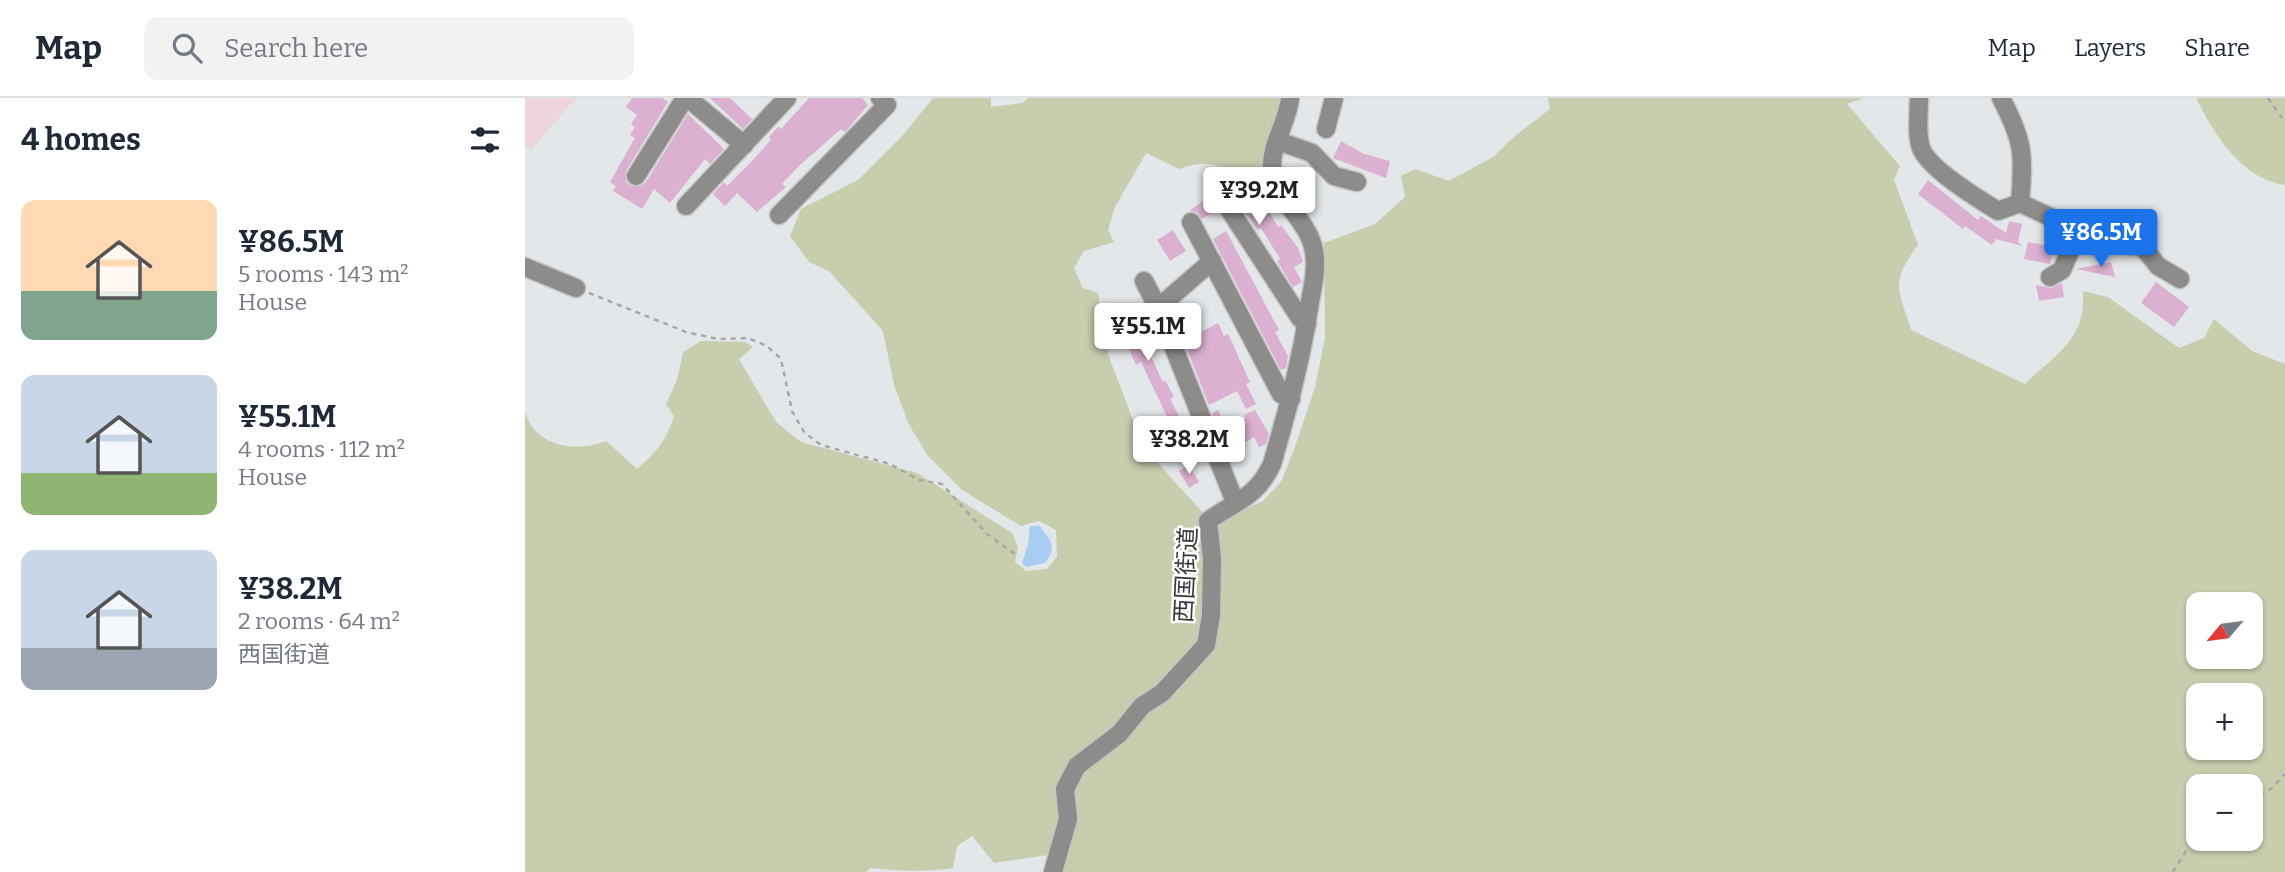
<!DOCTYPE html>
<html lang="en">
<head>
<meta charset="utf-8">
<style>
	body { margin:0; font-family:Bitter,"Noto Sans JP",serif; background:#f2f2f3; color:#1f2937; height:100vh; display:flex; flex-direction:column; font-size:26px; white-space:nowrap }
	* { box-sizing:border-box; margin:0 }
	p { font-size:23px; color:#747a83 }
	.icon { flex:none; width:38px; height:38px; fill:none; stroke:currentColor; stroke-width:2; stroke-linecap:round; stroke-linejoin:round }
	.map { position:relative; flex:1; overflow:hidden }
	.panel { display:flex; flex-direction:column; background:#fff; width:525px }
	.panel>* { flex:none }
	.needle { width:46px; rotate:241deg }
	.tools { position:absolute; left:1661px; top:494px; display:grid; gap:14px }
	.tools a { display:grid; place-items:center; width:77px; height:77px; border-radius:14px; background:#fff; box-shadow:0 2px 5px #0004; font-size:35px }
	.price { position:absolute; translate:-50% -60px; padding:0 16px; border-radius:7px; background:#fff; color:#222; font-size:23px; line-height:46px; filter:drop-shadow(0 2px 4px #0008) }
	.price::after { content:''; position:absolute; left:50%; top:42px; width:21px; height:16px; margin-left:-10px; background:inherit; clip-path:polygon(0 0,100% 0,50% 100%) }
	.price.selected { background:#1a73e8; color:#fff }
	ul { padding:0; list-style:none }
	li { display:flex; align-items:center; gap:21px; height:175px; padding:0 21px }
	li span { display:grid; place-items:center; flex:none; width:196px; height:140px; border-radius:14px; color:#555 }
	li>.icon { margin-inline-start:auto }
	span .icon { width:84px; height:84px; fill:#fffc; stroke-width:1 }
	li b { font-size:30px }
	h2 { display:flex; justify-content:space-between; align-items:center; height:84px; padding:0 21px; font-size:30px }
	header { display:flex; align-items:center; gap:42px; box-sizing:border-box; height:98px; padding:0 35px; background:#fff; border-bottom:2px solid #e0e1e3 }
	header strong { font-size:33px }
	nav { display:flex; gap:38px; margin-inline-start:auto; font-size:24px }
	.search { width:490px; height:63px; background:#f2f2f3; display:flex; align-items:center; gap:18px; box-sizing:border-box; padding:0 24px; border-radius:14px; color:#747a83; font-size:26px }
	main { display:flex; flex:1; min-height:0 }
	.map>svg:first-child { display:block }
	.commercial { fill:#eed5dc }
	.green { fill:#c6ceae; fill-rule:evenodd }
	.water { fill:#a9ccf2 }
	.building { fill:#dbb0d0 }
	.lines { fill:none; stroke-linecap:round; stroke-linejoin:round }
	.minor-casing { stroke:#c2c4c6; stroke-width:21 }
	.path { stroke:#a5a7a8; stroke-width:2.5; stroke-dasharray:5 5; stroke-linecap:butt }
	.minor { stroke:#8d8c8b; stroke-width:18 }
	.labels { text-anchor:middle; stroke-width:5; stroke-linejoin:round; paint-order:stroke }
	.street-label { font-size:24px; fill:#383939; stroke:#fff }
</style>
</head>
<body>
<header>
<strong>Map</strong>
<div class="search"><svg class="icon" aria-label="search" viewBox="0 0 24 24"><circle cx="10" cy="10" r="6"/><path d="M15 15l6 6"/></svg>Search here</div>
<nav><a>Map</a><a>Layers</a><a>Share</a></nav>
</header>
<main>
<section class="panel">
<h2>4 homes<svg class="icon" aria-label="filters" viewBox="0 0 24 24"><path d="M4 7h16M4 17h16"/><circle cx="9" cy="7" r="2"/><circle cx="15" cy="17" r="2"/></svg></h2>
<ul>
<li><span style="background:linear-gradient(#ffd9b3 65%,#7fa58c 0)"><svg class="icon" aria-label="home" viewBox="0 0 24 24"><path d="M3 11l9-7 9 7M6 9v11h12V9"/></svg></span><div><b>¥86.5M</b><p>5 rooms · 143 m²</p><p>House</p></div></li>
<li><span style="background:linear-gradient(#c9d6e8 70%,#8fb573 0)"><svg class="icon" aria-label="home" viewBox="0 0 24 24"><path d="M3 11l9-7 9 7M6 9v11h12V9"/></svg></span><div><b>¥55.1M</b><p>4 rooms · 112 m²</p><p>House</p></div></li>
<li><span style="background:linear-gradient(#c9d6e8 70%,#9aa5b1 0)"><svg class="icon" aria-label="home" viewBox="0 0 24 24"><path d="M3 11l9-7 9 7M6 9v11h12V9"/></svg></span><div><b>¥38.2M</b><p>2 rooms · 64 m²</p><p>西国街道</p></div></li>
</ul>
</section>
<div class="map">
<svg width="1760" height="774" viewBox="0 0 1760 774">
	<rect width="100%" height="100%" fill="#e4e7e9"/>
	<polygon class="commercial" points="0,0 51,0 6,52 0,47"/>
	<g class="green">
		<path d="M408,0H466V9L497,5L504,0H756C749,26 735,51 741,78C705,81 696,55 654,71L621,55L590,109L583,132L589,144L559,153L549,170L558,190L573,195L583,256L618,349L680,417L672,431L680,443L704,418L738,403L756,384L770,349L790,289L800,240L799,145L850,126L880,99L876,78L890,71L924,83L968,59L990,38L1025,11L1023,0H1339L1322,6L1375,68L1369,82L1393,147C1365,185 1373,190 1386,232L1500,286C1531,256 1562,240 1558,193L1583,199L1654,250L1679,240L1689,221L1727,253L1760,266V774H537V771L523,757L469,765L447,738L432,748L428,770C403,774 371,773 345,770L341,774H0V314C10,349 52,355 81,343L112,371C131,355 142,341 149,318L141,306L152,282L158,254L176,243L220,244L228,249L214,261L251,324L276,344L392,375L487,435L493,449L490,464L501,473L522,471L532,459L531,432L514,423L496,428L437,392L403,358L384,327L369,287L358,233L304,173L284,164L265,138L276,111L333,82L378,37ZM1673,506H1726V558H1673ZM1673,597H1726V649H1673ZM1673,688H1726V740H1673Z"/>
		<path d="M1671,0H1760V87C1716,81 1689,36 1671,0Z"/>
	</g>
	<path class="water" d="M505,428H515C526,444 533,447 520,465L501,469L497,465L503,446Z"/>
	<g class="building">
		<polygon points="107,0 137,0 143,4 101,73 101,83 106,88 116,88 121,84 163,16 199,51 185,66 180,61 145,105 129,91 117,111 88,93 91,88 85,84 110,40 105,37 110,29 106,26 112,17 101,9"/>
		<polygon points="185,0 205,0 227,21 218,31"/>
		<polygon points="284,0 337,0 343,7 320,34 316,31 275,67 257,86 261,89 232,114 212,95 200,108 188,96 199,84 202,88 225,65 246,42 244,39 254,28 256,31"/>
		<polygon points="816,43 839,56 865,63 861,80 808,60"/>
		<polygon points="704,80 717,100 724,95 735,113 741,109 753,129 756,127 773,150 778,164 769,169 777,184 768,189 752,163 755,161 736,130 733,132 710,101 704,98 698,101 684,110 687,115 677,121 671,114 664,113 691,94 688,90"/>
		<polygon points="1403,82 1453,122 1456,118 1481,135 1484,123 1497,126 1493,144 1497,148 1471,141 1467,147 1440,128 1438,131 1393,96"/>
		<polygon points="648,132 661,153 645,163 632,142"/>
		<polygon points="701,133 754,232 750,234 763,258 761,270 756,272 688,141"/>
		<polygon points="1503,144 1528,149 1525,166 1499,161"/>
		<polygon points="1586,164 1590,179 1551,171"/>
		<polygon points="1631,184 1664,209 1649,229 1616,205"/>
		<polygon points="1537,185 1539,199 1514,203 1511,187 1526,190"/>
		<polygon points="657,206 672,236 693,225 699,238 703,236 725,284 721,286 731,306 721,311 712,293 684,307 647,213"/>
		<polygon points="609,220 613,229 626,223 629,232 616,238 638,284 640,282 649,299 645,301 654,318 644,323 616,264 611,267 594,228"/>
		<polygon points="693,312 702,331 721,320 719,317 730,312 744,336 741,346 734,349 729,339 708,352 709,355 704,357 687,315"/>
		<polygon points="664,367 674,384 664,390 654,373"/>
	</g>
	<g class="lines">
		<g class="minor-casing">
			<g id="minor">
				<polyline points="163,0 219,47"/>
				<path d="M1394,0C1394,16 1391,35 1396,50C1403,70 1453,101 1473,113L1495,105L1534,123L1551,139L1618,149L1633,168L1655,181"/>
				<path d="M1476,0C1499,44 1499,56 1495,105"/>
				<polyline points="801,31 809,0"/>
				<polyline points="753,43 787,55 809,78 832,84"/>
				<polyline points="111,78 160,0"/>
				<polyline points="161,108 262,0"/>
				<polyline points="704,111 775,220 782,226"/>
				<polyline points="254,117 362,7 355,0"/>
				<polyline points="666,124 756,296 766,301"/>
				<polyline points="0,169 51,190"/>
				<polyline points="1525,179 1537,172 1551,139"/>
				<polyline points="619,183 633,210 710,404"/>
				<polyline points="633,210 687,163"/>
				<path d="M528,774L543,721L540,691L552,668L594,636L617,608L637,595L681,547L686,517L687,460L683,423C711,403 732,399 747,366C762,314 776,263 784,210C786,196 790,182 790,168C792,126 757,112 748,78C742,51 763,25 765,0"/>
			</g>
		</g>
		<g class="path">
			<polyline points="1743,0 1760,24"/>
			<polyline points="64,195 161,234 193,241 223,240 242,248 256,261 267,313 279,334 296,347 365,366 394,382 417,386 462,436 494,459"/>
			<polyline points="1726,702 1746,691 1760,676"/>
			<polyline points="1648,774 1661,753 1676,740"/>
		</g>
		<use href="#minor" class="minor"/>
	</g>
	<g class="labels">
		<g class="street-label">
			<text transform="translate(661 477) rotate(-87)" y="8">西国街道</text>
		</g>
	</g>
</svg>
<div class="tools">
<a><svg class="needle" viewBox="-14 -14 28 28"><path d="M0-13l5 13h-10z" fill="#e53935"/><path d="M0 13l5-13h-10z" fill="#747a83"/></svg></a>
<a>+</a>
<a>−</a>
</div>
<b class="price" style="left:734px;top:129px">¥39.2M</b>
<b class="price selected" style="left:1576px;top:171px">¥86.5M</b>
<b class="price" style="left:623px;top:265px">¥55.1M</b>
<b class="price" style="left:664px;top:378px">¥38.2M</b>
</div>
</main>
</body>
</html>
